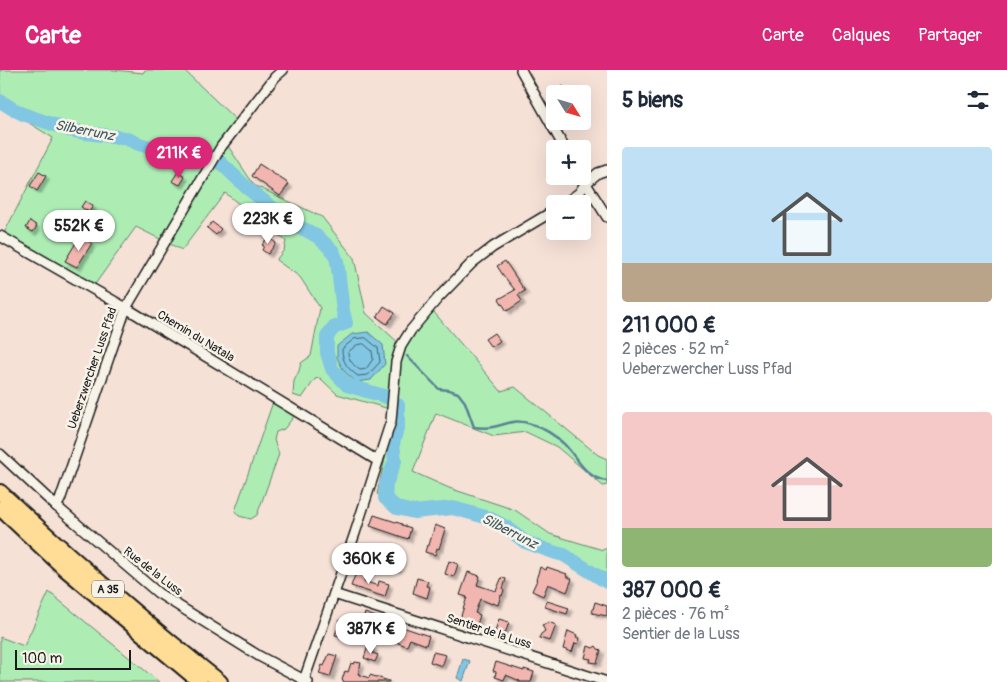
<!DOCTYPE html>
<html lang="fr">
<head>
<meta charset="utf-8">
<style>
	body { margin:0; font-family:Pangolin,sans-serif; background:#f2f2f3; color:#1f2937; height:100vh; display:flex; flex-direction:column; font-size:19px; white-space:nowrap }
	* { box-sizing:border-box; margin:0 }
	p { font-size:16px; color:#747a83 }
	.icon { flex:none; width:28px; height:28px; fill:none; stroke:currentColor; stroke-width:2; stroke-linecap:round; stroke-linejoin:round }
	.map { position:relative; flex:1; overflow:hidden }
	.panel { display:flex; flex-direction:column; background:#fff; width:400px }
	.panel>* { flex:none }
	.needle { width:32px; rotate:127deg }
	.controls { position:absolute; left:546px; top:15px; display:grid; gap:10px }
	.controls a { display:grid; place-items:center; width:45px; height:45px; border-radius:5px; background:#fff; box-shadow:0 5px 20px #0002; font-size:25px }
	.scale { position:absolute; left:15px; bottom:12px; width:116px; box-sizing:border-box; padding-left:5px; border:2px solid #1c1c1c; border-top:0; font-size:14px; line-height:18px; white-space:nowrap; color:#1c1c1c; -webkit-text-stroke:4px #f7f3e8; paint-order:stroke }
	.price { position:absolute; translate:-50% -42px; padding:0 11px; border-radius:18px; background:#fff; color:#222; font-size:16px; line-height:32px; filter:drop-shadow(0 1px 2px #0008) }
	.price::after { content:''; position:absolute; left:50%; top:30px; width:15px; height:11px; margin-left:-8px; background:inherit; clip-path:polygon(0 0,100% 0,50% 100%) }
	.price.on { background:#db2777; color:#fff }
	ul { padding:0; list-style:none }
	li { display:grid; align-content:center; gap:10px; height:265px; padding:0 15px }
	li span { display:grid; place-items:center; height:155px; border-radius:5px; color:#555 }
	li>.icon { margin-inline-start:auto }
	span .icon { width:90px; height:90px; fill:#fffc; stroke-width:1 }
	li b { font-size:21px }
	h2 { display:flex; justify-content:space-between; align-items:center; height:60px; padding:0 15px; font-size:21px }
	header { display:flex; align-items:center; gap:30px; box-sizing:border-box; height:70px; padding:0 25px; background:#db2777; color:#fff }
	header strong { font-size:24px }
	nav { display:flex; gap:28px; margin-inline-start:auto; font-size:18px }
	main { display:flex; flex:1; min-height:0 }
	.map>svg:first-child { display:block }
	.green { fill:#adedb4; stroke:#648468 }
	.water { fill:#81c6e2; stroke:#598293 }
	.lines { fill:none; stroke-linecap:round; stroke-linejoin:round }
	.shore { stroke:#44606b; stroke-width:1 }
	.stream { stroke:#598293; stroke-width:2.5 }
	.river { stroke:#81c6e2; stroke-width:14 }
	.building { fill:#f2b6b0; stroke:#1c1c1c; filter:url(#shadow) }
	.minor-casing { stroke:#1c1c1c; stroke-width:12 }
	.highway-casing { stroke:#1c1c1c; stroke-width:18 }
	.minor { stroke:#f7f3e8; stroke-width:9 }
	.highway { stroke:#ffdd96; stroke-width:14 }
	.labels { text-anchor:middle; stroke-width:5; stroke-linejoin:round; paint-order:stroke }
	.shield { fill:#f7f3e8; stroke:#5e5c59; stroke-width:1 }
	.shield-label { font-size:11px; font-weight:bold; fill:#1c1c1c }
	.street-label { font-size:12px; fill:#1c1c1c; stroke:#f7f3e8 }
	.water-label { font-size:14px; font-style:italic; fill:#3f5861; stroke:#f7f3e8 }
</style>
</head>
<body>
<header>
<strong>Carte</strong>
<nav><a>Carte</a><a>Calques</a><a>Partager</a></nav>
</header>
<main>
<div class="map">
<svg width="607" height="612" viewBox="0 0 607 612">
	<defs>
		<filter id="shadow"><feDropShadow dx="3.5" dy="3.5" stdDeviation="1" flood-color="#0004"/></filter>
	</defs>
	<rect width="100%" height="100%" fill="#f6e1d7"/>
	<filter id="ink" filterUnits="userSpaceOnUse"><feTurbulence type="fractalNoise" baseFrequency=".02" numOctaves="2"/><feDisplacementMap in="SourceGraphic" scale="10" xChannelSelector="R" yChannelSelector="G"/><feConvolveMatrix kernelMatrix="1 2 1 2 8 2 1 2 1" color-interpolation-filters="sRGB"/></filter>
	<g filter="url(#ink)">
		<g class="green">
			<polygon points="0,0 115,0 143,3 145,0 184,0 238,52 228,76 254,115 322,147 354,188 366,243 403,277 433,241 501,321 515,317 598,385 607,389 607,415 603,416 557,377 526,362 494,366 436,343 413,402 449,418 515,440 550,464 603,480 607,478 607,504 524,473 468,436 426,442 377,424 389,371 393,340 337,324 320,308 315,309 302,328 293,325 294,311 299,301 301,293 311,286 320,238 300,207 276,190 284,180 286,171 225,123 182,180 136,157 93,217 3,165 53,68 7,39 0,36"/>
			<polygon points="273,332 295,345 284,359 276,362 274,370 279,384 257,445 251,449 239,446 235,441"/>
			<polygon points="49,522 159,612 0,612 0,567 24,576"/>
		</g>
		<g class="water">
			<polygon points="368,262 383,275 385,294 371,310 356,312 344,301 337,288 337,276 352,264"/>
			<polygon points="463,589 470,591 463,611 457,608"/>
		</g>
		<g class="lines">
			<g class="shore">
				<path d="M366,268L378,278L380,292L368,305L358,306C348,299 342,292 342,279L354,269Z"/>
				<path d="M364,274L372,281L373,289L366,299L360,300C354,296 348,290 348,282L357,275Z"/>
			</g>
			<path class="stream" d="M407,286L439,319L449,320L458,323L465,332L474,357C481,358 487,358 493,357C509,354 514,348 531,354C543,358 555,365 564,374C577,387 586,409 607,411"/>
			<g class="river">
				<polyline points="0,31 13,39 23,44 69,60 86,63 125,68 139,74 186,88 198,83 206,84 220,92 246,117 280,144 291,155 306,160 318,167 333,181 337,191 343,241 346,253 333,258 327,267 327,283 332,299 347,315 387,327"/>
				<polyline points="398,335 398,355 393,373 395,391 386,414 385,428 397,438 414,442 453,438 489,448 506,457 525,472 556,483 564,485 607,512"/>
			</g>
		</g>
		<g class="building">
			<polygon points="563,16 567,24 555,24 555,38 548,25"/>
			<polygon points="259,94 289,114 280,126 252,106"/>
			<polygon points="39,102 46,106 37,121 30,116"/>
			<polygon points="178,102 185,107 180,115 172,111"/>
			<polygon points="85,131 93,136 89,142 81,137"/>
			<polygon points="30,151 37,156 33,162 26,158"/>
			<polygon points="212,152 221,159 216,165 207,158"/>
			<polygon points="80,166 92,173 77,197 65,191"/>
			<polygon points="268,167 276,173 268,184 262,180 264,176 262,175"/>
			<polygon points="505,191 525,221 518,225 522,231 507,241 499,229 515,220 503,205 497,196"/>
			<polygon points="384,236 395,243 387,254 377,247"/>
			<polygon points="494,263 500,271 491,277 485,269"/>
			<polygon points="374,445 402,454 402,455 411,458 408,469 370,456"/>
			<polygon points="435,455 445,459 439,479 437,478 435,485 425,482 427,475 429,475"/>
			<polygon points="363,476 401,489 398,499 389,496 388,497 359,488"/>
			<polygon points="449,491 458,494 454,507 445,504"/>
			<polygon points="540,497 546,500 547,497 567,504 566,506 572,509 567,522 548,514 543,526 532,521 537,510 536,510"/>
			<polygon points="357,500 367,503 364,511 378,516 379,511 389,514 385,527 351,516"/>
			<polygon points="468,502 480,506 477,515 496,521 502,507 506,509 503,519 504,520 502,526 501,525 498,535 492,533 492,534 480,529 475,543 480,545 476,558 459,552 467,527 460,525"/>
			<polygon points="417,508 428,511 426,516 430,517 427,528 413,523"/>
			<polygon points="547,531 569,538 567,544 545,537"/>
			<polygon points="595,532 607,536 607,546 592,543"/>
			<polygon points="365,543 376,547 376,548 429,566 426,575 410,569 407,576 398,573 398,571 372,562 369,571 363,569 363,566 360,565 363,556 360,555 363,546 364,546"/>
			<polygon points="499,549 509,552 505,564 495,561"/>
			<polygon points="340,550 348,553 344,567 335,565"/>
			<polygon points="550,552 551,553 556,555 550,571 539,568 541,564 545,561 542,555"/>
			<polygon points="568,561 577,565 576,567 580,568 578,574 575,573 572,582 563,579"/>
			<polygon points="368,576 374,578 372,583 378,585 375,592 364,588"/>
			<polygon points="588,576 593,578 596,576 598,579 601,580 597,593 590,592 591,589 585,588"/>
			<polygon points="433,582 446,585 442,596 430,592"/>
			<polygon points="329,584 337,586 330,607 319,604 322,595 324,596"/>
			<polygon points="355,592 361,593 358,604 369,608 370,605 389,611 389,612 343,612 343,611 342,610 345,601 348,602 351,593 354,594"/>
			<polygon points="496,592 524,601 524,599 534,602 531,612 520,612 520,611 506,605 504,610 495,607 496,602 493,601"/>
		</g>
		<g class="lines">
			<g class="minor-casing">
				<g id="minor">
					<polyline points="521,0 565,79"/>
					<polyline points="581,106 607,147"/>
					<polyline points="564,134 579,123 585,114 598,103 607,100"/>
					<polyline points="0,166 126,238 378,391"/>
					<polyline points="0,384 56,436 158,523 259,586 308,612"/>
					<polyline points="56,436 60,430 126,238 221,77 275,7 283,0"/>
					<polyline points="334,524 607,612"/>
					<polyline points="304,610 355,463 391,351 396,292 401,276 411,260 438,228 472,193 493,177 555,140"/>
				</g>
			</g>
			<g class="highway-casing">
				<g id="highway">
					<path d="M0,422C71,488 144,552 220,612"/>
					<polyline points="0,438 64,498 200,612"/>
				</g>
			</g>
			<use href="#minor" class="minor"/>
			<use href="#highway" class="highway"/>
		</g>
	</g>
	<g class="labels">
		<rect class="shield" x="92" y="510.5" width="32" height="17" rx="4"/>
		<g class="shield-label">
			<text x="108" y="523">A 35</text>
		</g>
		<g class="street-label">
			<text transform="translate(196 266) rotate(31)" y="4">Chemin du Natala</text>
			<text transform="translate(92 298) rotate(-71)" y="4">Ueberzwercher Luss Pfad</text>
			<text transform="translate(153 501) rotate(38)" y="4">Rue de la Luss</text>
			<text transform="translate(489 561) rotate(18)" y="4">Sentier de la Luss</text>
		</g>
		<g class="water-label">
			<text transform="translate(85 60) rotate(11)" y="5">Silberrunz</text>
			<text transform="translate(510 461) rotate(27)" y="5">Silberrunz</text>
		</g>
	</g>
</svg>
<div class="controls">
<a><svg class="needle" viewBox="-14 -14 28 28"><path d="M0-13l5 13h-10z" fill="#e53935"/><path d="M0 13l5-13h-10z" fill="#747a83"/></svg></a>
<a>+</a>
<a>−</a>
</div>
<div class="scale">100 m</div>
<b class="price on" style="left:179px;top:109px">211K €</b>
<b class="price" style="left:268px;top:175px">223K €</b>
<b class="price" style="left:79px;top:182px">552K €</b>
<b class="price" style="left:369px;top:515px">360K €</b>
<b class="price" style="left:371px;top:585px">387K €</b>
</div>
<section class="panel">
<h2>5 biens<svg class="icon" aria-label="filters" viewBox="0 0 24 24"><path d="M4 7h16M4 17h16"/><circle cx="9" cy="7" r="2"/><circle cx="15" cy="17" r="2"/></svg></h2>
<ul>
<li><span style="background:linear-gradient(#bfe0f5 75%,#b9a48a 0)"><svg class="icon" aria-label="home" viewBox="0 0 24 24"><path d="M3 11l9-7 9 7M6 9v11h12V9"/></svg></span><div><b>211 000 €</b><p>2 pièces · 52 m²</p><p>Ueberzwercher Luss Pfad</p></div></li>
<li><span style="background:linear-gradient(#f6c9c9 75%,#8fb573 0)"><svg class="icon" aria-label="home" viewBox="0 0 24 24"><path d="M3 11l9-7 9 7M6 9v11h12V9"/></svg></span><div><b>387 000 €</b><p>2 pièces · 76 m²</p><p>Sentier de la Luss</p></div></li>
</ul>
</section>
</main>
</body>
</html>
